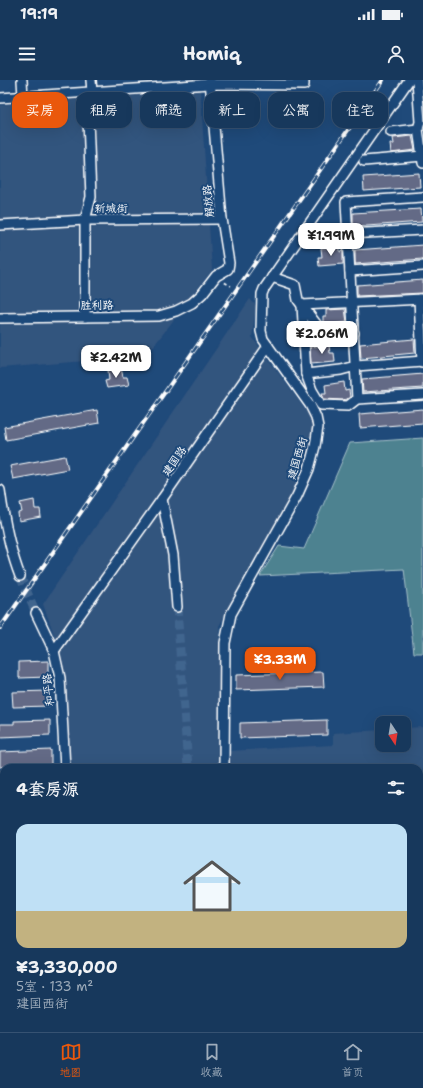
<!DOCTYPE html>
<html lang="zh">
<head>
<meta charset="utf-8">
<style>
	body { margin:0; font-family:"Shantell Sans","LXGW WenKai TC",sans-serif; background:#203f62; color:#f1f3f6; height:100vh; display:flex; flex-direction:column; font-size:15px; white-space:nowrap }
	* { box-sizing:border-box; margin:0 }
	p { font-size:13px; color:#9eacbb }
	.icon { flex:none; width:22px; height:22px; fill:none; stroke:currentColor; stroke-width:2; stroke-linecap:round; stroke-linejoin:round }
	.map { position:relative; flex:1; overflow:hidden }
	.details { position:absolute; left:0px; top:684px; width:423px; height:268px; display:flex; flex-direction:column; background:#17385c; border-radius:12px 12px 0 0; box-shadow:0 4px 16px #0002,0 0 0 1px #365272 }
	.details>* { flex:none }
	.guide { position:absolute; left:12px; top:12px; width:399px; height:36px; display:flex; gap:8px }
	.needle { width:26px; rotate:168deg }
	.buttons { position:absolute; left:375px; top:636px; display:grid; gap:8px }
	.buttons a { display:grid; place-items:center; width:36px; height:36px; border-radius:8px; background:#17385c; box-shadow:0 4px 16px #0002,0 0 0 1px #365272; font-size:20px }
	.price { position:absolute; translate:-50% -34px; padding:0 9px; border-radius:8px; background:#fff; color:#222; font-size:13px; line-height:26px; filter:drop-shadow(0 1px 2px #0008) }
	.price::after { content:''; position:absolute; left:50%; top:24px; width:12px; height:9px; margin-left:-6px; background:inherit; clip-path:polygon(0 0,100% 0,50% 100%) }
	.price.on { background:#ea580c; color:#fff }
	ul { padding:0; list-style:none }
	li { display:grid; align-content:center; gap:8px; height:212px; padding:0 16px }
	li+li { border-top:1px solid #365272 }
	li span { display:grid; place-items:center; height:124px; border-radius:12px; color:#555 }
	li>.icon { margin-inline-start:auto }
	span .icon { width:72px; height:72px; fill:#fffc; stroke-width:1 }
	li b { font-size:17px }
	h2 { display:flex; justify-content:space-between; align-items:center; height:48px; padding:0 16px; font-size:17px }
	.tag { padding:0 14px; border-radius:12px; background:#17385c; box-shadow:0 4px 16px #0002,0 0 0 1px #365272; font-size:14px; line-height:36px }
	.tag.on { background:#ea580c; color:#fff }
	.status { display:flex; justify-content:space-between; align-items:center; height:28px; padding:0 20px; background:#17385c; direction:ltr }
	.status svg { height:11px; fill:currentColor }
	header { display:flex; justify-content:space-between; align-items:center; height:52px; padding:0 16px; background:#17385c; font-size:18px; font-weight:700 }
	.tabs { display:flex; justify-content:space-around; align-items:center; height:56px; border-top:1px solid #365272; background:#17385c; font-size:11px; color:#9eacbb }
	.tabs a { display:grid; justify-items:center; gap:2px }
	.tabs .on { color:#ea580c }
	.map>svg:first-child { display:block }
	.built { fill:#33547e }
	.green { fill:#4d8290; stroke:#a6c0c8 }
	.building { fill:#636b86; stroke:#fff }
	.lines { fill:none; stroke-linecap:round; stroke-linejoin:round }
	.minor-tunnel { stroke:#41658e; stroke-width:9; stroke-dasharray:9 4.5; stroke-linecap:butt }
	.minor-casing { stroke:#fff; stroke-width:12 }
	.major-casing { stroke:#fff; stroke-width:14 }
	.path { stroke:#fff; stroke-width:1.5; stroke-dasharray:4 3; stroke-linecap:butt }
	.minor { stroke:#1f4a7a; stroke-width:9 }
	.major { stroke:#1f4a7a; stroke-width:11 }
	.rail-casing { stroke:#fff; stroke-width:4 }
	.rail { stroke:#1f4a7a; stroke-width:2.5; stroke-dasharray:8; stroke-linecap:butt }
	.path-bridge { stroke:#fff; stroke-width:1.5; stroke-dasharray:4 3; stroke-linecap:butt }
	.labels { text-anchor:middle; stroke-width:4; stroke-linejoin:round; paint-order:stroke }
	.street-label { font-size:11px; fill:#fff; stroke:#1f4a7a }
</style>
</head>
<body>
<div class="status"><b>19:19</b><svg viewBox="0 0 49 12"><path d="M0 12V9h3v3zM5 12V6h3v6zM10 12V3h3v9zM15 12V0h3v12zM26 1h20v11H26zM47 4h2v5h-2z"/></svg></div>
<header><svg class="icon" aria-label="menu" viewBox="0 0 24 24"><path d="M4 6h16M4 12h16M4 18h16"/></svg>Homiq<svg class="icon" aria-label="person" viewBox="0 0 24 24"><circle cx="12" cy="8" r="4"/><path d="M4 21q1-7 8-7t8 7"/></svg></header>
<div class="map">
<svg width="423" height="952" viewBox="0 0 423 952">
	<rect width="100%" height="100%" fill="#1f4a7a"/>
	<filter id="ink" filterUnits="userSpaceOnUse"><feTurbulence type="fractalNoise" baseFrequency=".025" numOctaves="2"/><feDisplacementMap in="SourceGraphic" scale="8" xChannelSelector="R" yChannelSelector="G"/><feConvolveMatrix kernelMatrix="1 2 1 2 8 2 1 2 1" color-interpolation-filters="sRGB"/></filter>
	<g filter="url(#ink)">
		<g class="built">
			<polygon points="200,6 212,190 146,276 0,288 0,25"/>
			<polygon points="250,219 256,226 252,257 312,339 313,352 303,394 219,546 219,688 69,688 63,584 59,568 43,524"/>
			<polygon points="423,647 423,719 419,719 419,688 229,688 229,671 333,665 333,653 382,650 382,665 404,665 404,648"/>
			<polygon points="423,817 423,952 403,952 397,948 419,948 419,819"/>
			<polygon points="122,948 186,948 182,952 124,952"/>
			<polygon points="329,948 372,948 378,952 325,952"/>
		</g>
		<polygon class="green" points="423,358 423,573 414,573 404,489 260,496 279,466 304,469 350,363"/>
		<g class="building">
			<polygon points="412,56 415,70 391,73 390,64 394,64 393,58"/>
			<polygon points="419,93 420,107 364,111 363,97"/>
			<polygon points="421,129 422,142 353,147 353,133"/>
			<polygon points="423,165 423,179 355,184 355,170"/>
			<polygon points="340,167 340,172 343,171 343,184 319,186 318,177 322,177 321,168"/>
			<polygon points="423,200 423,213 357,216 357,205"/>
			<polygon points="345,229 347,242 325,245 323,244 323,236 326,236 326,230"/>
			<polygon points="414,259 415,273 361,278 360,264"/>
			<polygon points="329,265 330,273 334,273 335,282 311,284 310,267"/>
			<polygon points="121,288 123,297 127,297 129,305 107,308 105,301 109,300 108,290"/>
			<polygon points="423,294 423,308 363,312 362,299"/>
			<polygon points="344,302 345,311 349,310 350,317 347,319 342,320 324,319 322,313 326,313 325,305"/>
			<polygon points="423,329 423,343 360,348 359,334"/>
			<polygon points="97,330 99,343 6,360 4,347"/>
			<polygon points="65,376 68,389 13,399 10,386"/>
			<polygon points="34,420 35,429 40,429 41,437 19,441 18,433 22,432 20,423"/>
			<polygon points="48,581 48,597 19,598 19,582"/>
			<polygon points="323,592 324,607 236,610 236,595"/>
			<polygon points="49,611 49,626 13,627 12,612"/>
			<polygon points="50,640 50,655 0,657 0,644 14,644 14,641"/>
			<polygon points="327,640 327,655 240,658 240,643"/>
			<polygon points="51,670 51,685 0,687 0,672"/>
		</g>
		<g class="lines">
			<g class="minor-tunnel">
				<polyline points="20,496 36,533"/>
				<polyline points="177,527 188,688"/>
			</g>
			<g class="minor-casing">
				<g id="minor">
					<polyline points="22,0 23,17"/>
					<polyline points="91,0 92,12"/>
					<polyline points="417,0 420,42 418,49 423,83"/>
					<polyline points="0,18 210,4 304,5 304,0"/>
					<polyline points="391,52 418,49"/>
					<polyline points="364,81 423,76"/>
					<polyline points="0,145 85,140 222,139"/>
					<polyline points="348,154 423,150"/>
					<polyline points="350,191 423,186"/>
					<polyline points="272,197 295,205 298,220 320,249 331,255 354,253"/>
					<polyline points="419,219 422,282"/>
					<polyline points="423,219 302,225 306,294 312,310 321,325 348,326 357,319 423,315"/>
					<polyline points="85,237 85,140 91,117 87,13"/>
					<polyline points="0,238 159,236 176,231 192,223 202,214 216,196 228,189 229,183 222,139 210,0"/>
					<polyline points="306,294 341,290 356,286 423,281"/>
					<polyline points="357,319 346,122 423,117"/>
					<path d="M0,410C4,440 9,468 20,496"/>
					<polyline points="162,419 173,475 177,527"/>
					<polyline points="36,533 54,571 60,598 65,688"/>
					<polyline points="54,571 162,419 268,266"/>
					<polyline points="224,688 225,563 231,534 297,416 309,389 315,366 318,347 316,337 310,325 263,259 261,251 262,214 264,209 409,0"/>
					<polyline points="419,727 423,726"/>
					<polyline points="419,769 423,767"/>
					<polyline points="419,801 423,799"/>
					<polyline points="0,873 4,872"/>
					<polyline points="120,948 122,952"/>
					<polyline points="381,948 387,952"/>
					<polyline points="318,952 322,948"/>
				</g>
			</g>
			<g class="major-casing">
				<g id="major">
					<polyline points="419,781 423,779"/>
					<polyline points="419,792 423,790"/>
					<polyline points="199,952 204,948"/>
					<polyline points="218,952 222,948"/>
					<polyline points="238,952 243,948"/>
					<polyline points="254,952 257,948"/>
				</g>
			</g>
			<polyline class="path" points="224,202 231,206"/>
			<use href="#minor" class="minor"/>
			<use href="#major" class="major"/>
			<g class="rail-casing">
				<polyline id="rail" points="0,548 383,0"/>
			</g>
			<use href="#rail" class="rail"/>
			<polyline class="path-bridge" points="419,772 423,780"/>
		</g>
	</g>
	<g class="labels">
		<g class="street-label">
			<text transform="translate(208 121) rotate(-95)" y="4">解放路</text>
			<text x="111" y="132">新城街</text>
			<text transform="translate(97 225) rotate(-1)" y="4">胜利路</text>
			<text transform="translate(297 378) rotate(-73)" y="4">建国西街</text>
			<text transform="translate(174 381) rotate(-55)" y="4">建国路</text>
			<text transform="translate(48 610) rotate(-96)" y="4">和平路</text>
		</g>
	</g>
</svg>
<div class="buttons">
<a><svg class="needle" viewBox="-14 -14 28 28"><path d="M0-13l5 13h-10z" fill="#e53935"/><path d="M0 13l5-13h-10z" fill="#9eacbb"/></svg></a>
</div>
<b class="price" style="left:331px;top:177px">¥1.99M</b>
<b class="price" style="left:322px;top:275px">¥2.06M</b>
<b class="price" style="left:116px;top:299px">¥2.42M</b>
<b class="price on" style="left:280px;top:601px">¥3.33M</b>
<div class="guide">
<a class="tag on">买房</a>
<a class="tag">租房</a>
<a class="tag">筛选</a>
<a class="tag">新上</a>
<a class="tag">公寓</a>
<a class="tag">住宅</a>
</div>
<section class="details">
<h2>4套房源<svg class="icon" aria-label="filters" viewBox="0 0 24 24"><path d="M4 7h16M4 17h16"/><circle cx="9" cy="7" r="2"/><circle cx="15" cy="17" r="2"/></svg></h2>
<ul>
<li><span style="background:linear-gradient(#bfe0f5 70%,#c2b280 0)"><svg class="icon" aria-label="home" viewBox="0 0 24 24"><path d="M3 11l9-7 9 7M6 9v11h12V9"/></svg></span><div><b>¥3,330,000</b><p>5室 · 133 m²</p><p>建国西街</p></div></li>
</ul>
</section>
</div>
<nav class="tabs">
<a class="on"><svg class="icon" aria-label="map" viewBox="0 0 24 24"><path d="M3 6l6-2 6 2 6-2v14l-6 2-6-2-6 2zM9 4v14M15 6v14"/></svg>地图</a>
<a><svg class="icon" aria-label="saved" viewBox="0 0 24 24"><path d="M7 4h10v16l-5-4-5 4z"/></svg>收藏</a>
<a><svg class="icon" aria-label="home" viewBox="0 0 24 24"><path d="M3 11l9-7 9 7M6 9v11h12V9"/></svg>首页</a>
</nav>
</body>
</html>
